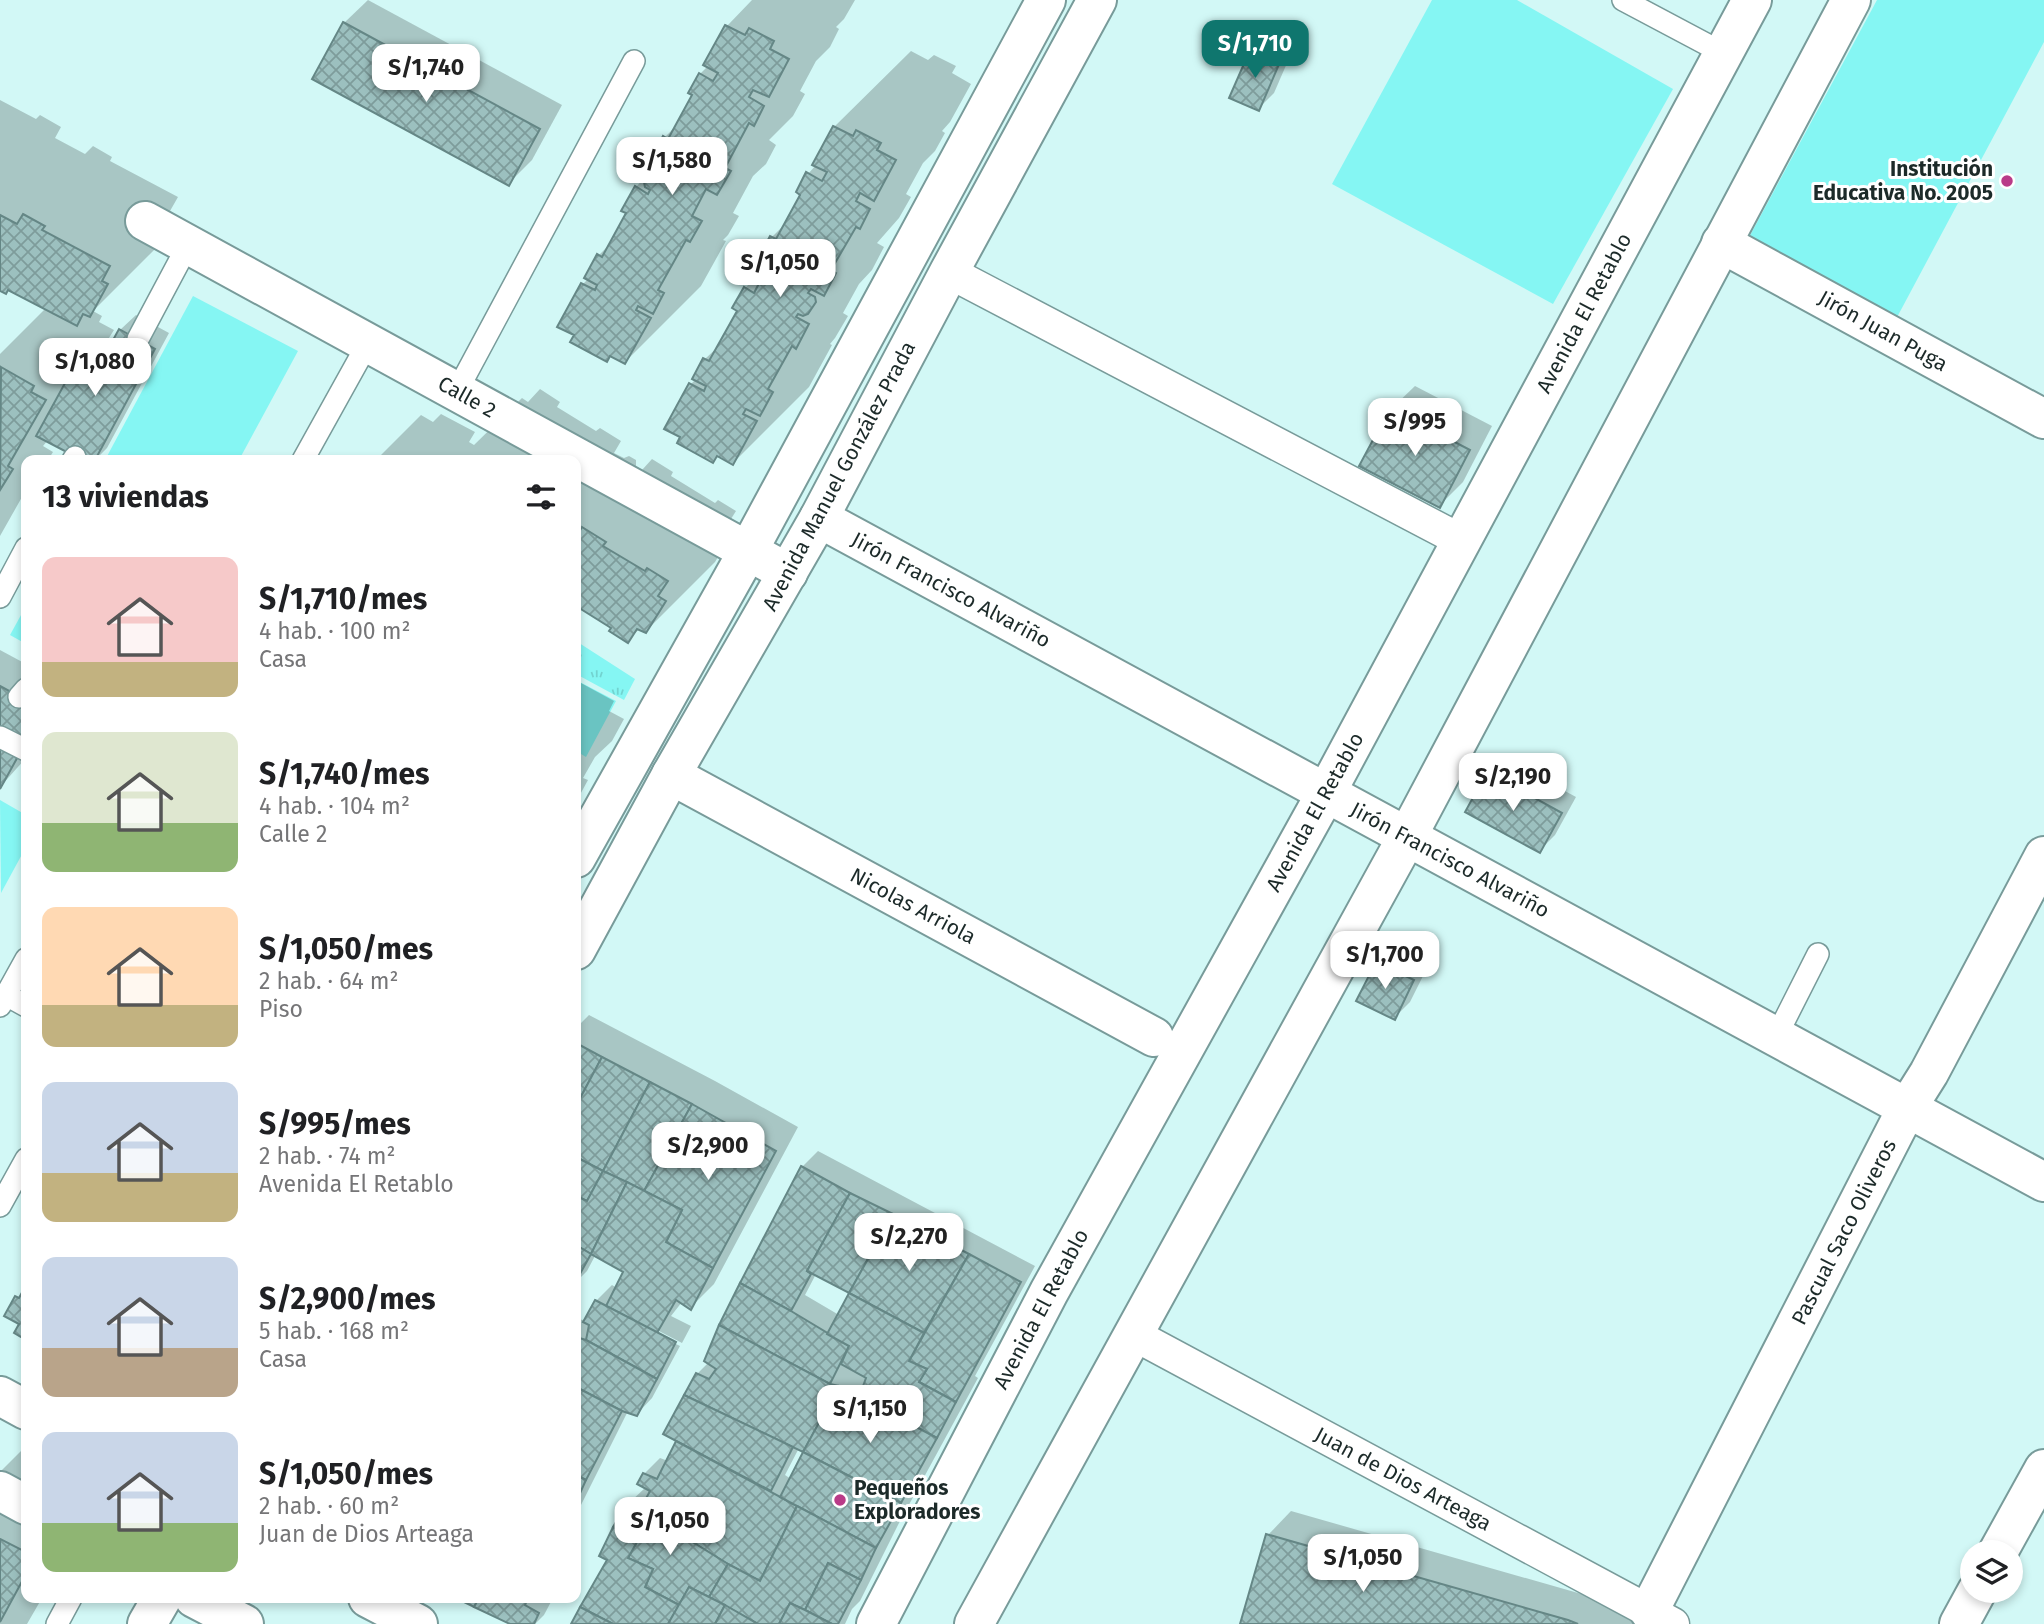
<!DOCTYPE html>
<html lang="es">
<head>
<meta charset="utf-8">
<style>
	body { margin:0; font-family:"Fira Sans",sans-serif; background:#f2f2f2; color:#202124; height:100vh; display:flex; flex-direction:column; font-size:26px; white-space:nowrap }
	* { box-sizing:border-box; margin:0 }
	p { font-size:23px; color:#757577 }
	.icon { flex:none; width:38px; height:38px; fill:none; stroke:currentColor; stroke-width:2; stroke-linecap:round; stroke-linejoin:round }
	.map { position:relative; flex:1; overflow:hidden }
	.details { position:absolute; left:21px; top:455px; width:560px; height:1148px; display:flex; flex-direction:column; background:#fff; border-radius:14px; box-shadow:0 4px 10px #0003 }
	.details>* { flex:none }
	.controls { position:absolute; left:1960px; top:1540px; display:grid; gap:14px }
	.controls a { display:grid; place-items:center; width:63px; height:63px; border-radius:50%; background:#fff; box-shadow:0 4px 10px #0003; font-size:35px }
	.price { position:absolute; translate:-50% -60px; padding:0 16px; border-radius:14px; background:#fff; color:#222; font-size:23px; line-height:46px; filter:drop-shadow(0 2px 4px #0008) }
	.price::after { content:''; position:absolute; left:50%; top:42px; width:21px; height:16px; margin-left:-10px; background:inherit; clip-path:polygon(0 0,100% 0,50% 100%) }
	.price.active { background:#0f766e; color:#fff }
	ul { padding:0; list-style:none }
	li { display:flex; align-items:center; gap:21px; height:175px; padding:0 21px }
	li span { display:grid; place-items:center; flex:none; width:196px; height:140px; border-radius:14px; color:#555 }
	li>.icon { margin-inline-start:auto }
	span .icon { width:84px; height:84px; fill:#fffc; stroke-width:1 }
	li b { font-size:30px }
	h2 { display:flex; justify-content:space-between; align-items:center; height:84px; padding:0 21px; font-size:30px }
	.map>svg:first-child { display:block }
	.grass { fill:url(#grass-tufts) }
	.green { fill:#85f6f3 }
	.shadow { fill:#0003; fill-rule:evenodd }
	.building { fill:url(#building-cross-hatch); stroke:#658786; stroke-width:2 }
	.lines { fill:none; stroke-linecap:round; stroke-linejoin:round }
	.service-casing { stroke:#789b9a; stroke-width:24 }
	.pedestrian-casing { stroke:#789b9a; stroke-width:35 }
	.minor-casing { stroke:#789b9a; stroke-width:42 }
	.tertiary-casing { stroke:#789b9a; stroke-width:42 }
	.secondary-casing { stroke:#789b9a; stroke-width:42 }
	.service { stroke:#fff; stroke-width:21 }
	.pedestrian { stroke:#fff; stroke-width:32 }
	.minor { stroke:#fff; stroke-width:38 }
	.tertiary { stroke:#fff; stroke-width:38 }
	.secondary { stroke:#fff; stroke-width:38 }
	.poi-dot { fill:#b93b88; stroke:#fff; stroke-width:2.5 }
	.labels { text-anchor:middle; stroke-width:6; stroke-linejoin:round; paint-order:stroke }
	.poi-label { font-size:21px; font-weight:bold; fill:#1c2a29; stroke:#fff; text-anchor:end }
	.street-label { font-size:21px; fill:#1c2a29; stroke:#fff }
</style>
</head>
<body>
<div class="map">
<svg width="2044" height="1624" viewBox="0 0 2044 1624">
	<defs>
		<pattern id="grass-tufts" width="24" height="20" patternUnits="userSpaceOnUse" patternTransform="scale(1.75)"><rect width="24" height="20" fill="#85f6f3"/><path d="M3 7l-1-3M5 7V3M7 7l1-3M15 17l-1-3M17 17v-4M19 17l1-3" fill="none" stroke="#72d3d0"/></pattern>
		<pattern id="building-cross-hatch" width="8" height="8" patternUnits="userSpaceOnUse" patternTransform="scale(1.75)"><rect width="8" height="8" fill="#9cc0bf"/><path d="M0 0l8 8M0 8l8-8" fill="none" stroke="#7e9c9b"/></pattern>
	</defs>
	<rect width="100%" height="100%" fill="#d2f8f6"/>
	<polygon class="grass" points="576,641 635,679 624,700 576,674"/>
	<g class="green">
		<polygon points="1432,0 1517,0 1673,89 1553,304 1332,184"/>
		<polygon points="1877,0 2044,0 2044,42 1895,321 1747,241"/>
		<polygon points="193,296 298,351 239,460 105,460"/>
		<polygon points="26,606 26,644 10,635"/>
		<polygon points="576,680 616,701 586,757 576,751"/>
		<polygon points="0,800 26,815 26,847 1,893"/>
	</g>
	<g class="shadow">
		<polygon points="368,0 562,105 532,160 508,184 344,23"/>
		<polygon points="752,0 855,0 844,19 836,27 839,29 830,47 816,61 800,91 805,94 793,116 769,140 776,145 766,164 753,176 733,213 739,216 728,235 723,240 726,241 701,286 625,362 612,355 607,360 576,335 583,284 588,279 599,255 612,242 628,213 636,187 659,162 665,137 678,124 695,94 700,74 708,66 706,64 727,26"/>
		<polygon points="1267,35 1294,47 1274,93 1258,109 1252,51"/>
		<polygon points="911,51 928,60 934,55 956,66 952,73 971,84 950,122 942,131 945,133 935,151 923,163 906,194 911,197 899,218 877,243 884,247 872,270 859,284 843,313 848,316 835,338 830,344 832,345 809,387 733,463 719,455 713,461 691,384 696,379 705,359 722,343 739,311 745,288 769,265 772,237 788,221 803,194 808,174 816,165 834,127"/>
		<polygon points="0,100 36,119 40,115 61,127 55,138 85,154 93,146 112,157 110,161 178,197 170,211 176,215 158,246 93,311 102,316 99,322 114,330 107,341 113,344 120,330 136,315 169,333 107,448 95,460 85,460 48,440 43,446 53,452 48,460 26,460 26,490 0,536 0,354 46,308 9,288 0,289"/>
		<polygon points="1415,386 1492,426 1463,482 1439,506 1391,409"/>
		<polygon points="540,389 560,402 557,407 596,431 600,428 621,441 614,453 624,458 629,456 636,460 636,466 642,470 652,459 673,472 671,476 715,503 718,500 736,511 726,527 734,531 715,562 646,631 640,628 628,641 613,627 576,604 576,460 376,460 421,415 433,422 441,414 475,432 469,442 474,445 522,398 528,402"/>
		<polygon points="0,650 26,664 26,758 0,787"/>
		<polygon points="581,683 614,701 609,711 624,719 612,741 595,757 583,778 588,780 576,802 576,688"/>
		<polygon points="1504,758 1576,797 1555,835 1539,851 1488,773"/>
		<polygon points="1393,947 1429,964 1410,1002 1394,1018 1359,1001 1378,963"/>
		<polygon points="589,1015 715,1081 798,1127 714,1284 691,1307 682,1302 671,1316 691,1326 682,1343 657,1330 654,1333 680,1346 652,1398 637,1414 628,1411 576,1515 576,1318 586,1321 596,1301 612,1285 617,1288 625,1272 596,1254 587,1271 576,1282 576,1028"/>
		<path d="M818,1151L1035,1266L975,1376L978,1378L899,1523L860,1601L852,1609L845,1624H573L609,1559L629,1503L646,1487L644,1474L660,1458L668,1461L678,1440L697,1374L709,1362L802,1167ZM816,1274L851,1293L839,1315L805,1295ZM799,1448L806,1451L791,1479L785,1475Z"/>
		<polygon points="25,1447 26,1598 42,1598 27,1624 0,1624 0,1472"/>
		<polygon points="1291,1511 1592,1597 1649,1624 1242,1624 1268,1535"/>
		<polygon points="462,1598 553,1598 544,1615 535,1624 515,1624"/>
	</g>
	<g class="building">
		<polygon points="343,22 540,129 509,186 312,79"/>
		<polygon points="725,25 745,35 749,28 774,41 770,49 789,59 769,97 753,90 749,97 764,106 754,126 749,123 725,168 731,171 717,195 706,189 692,216 702,221 690,242 686,240 658,290 664,293 653,314 638,306 636,310 651,318 625,364 610,356 607,362 570,342 574,335 557,327 581,283 595,290 597,285 584,278 597,254 602,257 626,213 621,211 635,186 648,194 650,190 645,187 644,182 650,168 655,167 661,171 664,166 651,159 663,136 668,139 692,95 688,93 699,73 713,81 718,73 703,65"/>
		<polygon points="1250,50 1280,62 1259,111 1229,98"/>
		<polygon points="833,126 853,136 856,130 881,143 877,150 896,160 874,201 860,193 856,201 870,209 860,229 856,227 831,270 836,273 824,296 811,289 808,293 815,297 816,302 808,314 803,316 798,314 796,317 809,324 796,349 792,346 768,389 773,392 760,416 746,409 743,414 757,421 733,465 717,456 713,463 677,443 680,437 664,429 689,383 704,391 706,386 692,379 703,358 709,361 737,311 732,308 744,287 754,293 768,266 757,260 770,236 776,239 800,195 796,192 806,172 822,181 827,172 812,165"/>
		<polygon points="23,214 45,226 42,230 110,266 102,281 108,284 90,317 83,314 77,326 8,290 6,294 0,291 0,215 17,224"/>
		<polygon points="119,329 155,349 95,460 82,460 36,436 82,352 101,362"/>
		<polygon points="1,367 34,386 31,392 46,400 8,466 13,469 0,490"/>
		<polygon points="1390,408 1470,450 1440,508 1359,466"/>
		<polygon points="582,527 606,542 603,546 645,571 647,568 668,581 658,596 666,601 646,633 637,629 628,643 609,631 611,628 576,606 576,537"/>
		<polygon points="0,686 26,700 26,742 0,789"/>
		<polygon points="1487,772 1562,813 1540,853 1465,812"/>
		<polygon points="1376,962 1414,980 1395,1020 1356,1001"/>
		<polygon points="576,1043 602,1057 576,1106"/>
		<polygon points="602,1057 650,1082 603,1171 576,1157 576,1106"/>
		<polygon points="650,1082 692,1104 644,1191 603,1171"/>
		<polygon points="692,1104 776,1151 713,1268 666,1242 682,1210 644,1191"/>
		<polygon points="576,1157 603,1171 587,1201 576,1196"/>
		<polygon points="801,1166 850,1193 807,1271 811,1274 791,1311 740,1283"/>
		<polygon points="603,1171 627,1182 591,1254 576,1245 576,1196 587,1201"/>
		<polygon points="627,1182 682,1210 666,1242 713,1268 691,1310 676,1300 657,1333 606,1306 623,1272 591,1254"/>
		<polygon points="850,1193 893,1214 849,1293 807,1271"/>
		<polygon points="893,1214 969,1254 924,1333 849,1293"/>
		<polygon points="576,1245 591,1254 576,1281"/>
		<polygon points="969,1254 1021,1282 956,1402 919,1382 927,1369 909,1361"/>
		<polygon points="740,1283 791,1311 849,1346 830,1384 719,1325"/>
		<polygon points="26,1285 26,1340 14,1333 19,1324 4,1316 15,1296 19,1298"/>
		<polygon points="849,1293 924,1333 909,1361 927,1369 919,1382 956,1402 937,1438 859,1397 866,1378 841,1364 849,1346 827,1334"/>
		<polygon points="595,1300 676,1342 657,1379 586,1340 589,1325 583,1322"/>
		<polygon points="719,1325 830,1384 839,1386 803,1452 684,1395 696,1373 709,1379 716,1369 704,1361"/>
		<polygon points="576,1337 586,1340 657,1379 637,1416 622,1411 576,1387"/>
		<polygon points="839,1386 937,1438 901,1503 803,1452"/>
		<polygon points="576,1387 622,1411 586,1480 576,1475"/>
		<polygon points="684,1395 793,1447 771,1491 663,1434"/>
		<polygon points="676,1441 797,1506 760,1581 728,1564 640,1510 650,1491 637,1484 643,1473 657,1479"/>
		<polygon points="803,1452 901,1503 876,1548 780,1497"/>
		<polygon points="576,1475 586,1480 576,1502"/>
		<polygon points="628,1502 728,1564 709,1597 689,1587 679,1605 645,1587 653,1569 628,1558 638,1540 613,1527"/>
		<polygon points="797,1506 876,1548 861,1580 828,1563 805,1610 790,1603 779,1624 758,1624 709,1597 728,1564 760,1581"/>
		<polygon points="613,1527 638,1540 628,1558 653,1569 645,1587 679,1605 668,1624 613,1624 580,1607 607,1560 599,1556"/>
		<polygon points="1266,1534 1568,1620 1578,1624 1240,1624"/>
		<polygon points="0,1539 26,1552 26,1574 0,1622"/>
		<polygon points="828,1563 861,1580 838,1624 832,1624 805,1610"/>
		<polygon points="689,1587 725,1605 715,1624 668,1624"/>
		<polygon points="456,1598 479,1598 474,1607"/>
		<polygon points="479,1598 528,1598 525,1605 539,1613 534,1624 510,1624 474,1607"/>
		<polygon points="790,1603 805,1610 832,1624 779,1624"/>
		<polygon points="725,1605 758,1624 715,1624"/>
		<polygon points="580,1607 613,1624 571,1624"/>
	</g>
	<g class="lines">
		<g class="service-casing">
			<g id="service">
				<polyline points="1623,0 1723,53"/>
				<polyline points="138,339 188,245"/>
				<polyline points="457,391 634,61"/>
				<polyline points="73,460 75,457"/>
				<polyline points="303,460 368,343"/>
				<polyline points="0,597 26,548"/>
				<polyline points="19,697 26,689"/>
				<polyline points="0,737 26,750"/>
				<polyline points="6,995 26,1006"/>
				<polyline points="0,1006 26,959"/>
				<polyline points="1776,1037 1818,954"/>
				<polyline points="0,1206 26,1159"/>
				<polyline points="57,1624 71,1598"/>
			</g>
		</g>
		<g class="pedestrian-casing">
			<g id="pedestrian">
				<polyline points="949,272 1462,541"/>
				<polyline points="1133,1334 1673,1624"/>
			</g>
		</g>
		<g class="minor-casing">
			<g id="minor">
				<polyline points="145,221 788,573"/>
				<polyline points="1721,243 2044,419"/>
				<polyline points="819,518 2044,1182"/>
				<polyline points="671,775 1154,1037"/>
				<polyline points="1998,1552 2044,1469"/>
				<polyline points="1649,1611 1907,1108 1929,1073 2044,856"/>
				<polyline points="1959,1624 1977,1591"/>
			</g>
		</g>
		<g class="tertiary-casing">
			<g id="tertiary">
				<polyline points="576,858 748,551 1046,0"/>
				<polyline points="576,950 671,775 819,518 949,272 1097,0"/>
				<polyline points="0,1396 26,1410"/>
				<polyline points="0,1491 26,1505"/>
				<polyline points="194,1598 244,1624"/>
				<polyline points="368,1598 418,1624"/>
				<polyline points="147,1624 162,1598"/>
			</g>
		</g>
		<g class="secondary-casing">
			<g id="secondary">
				<polyline points="876,1624 1049,1292 1326,793 1752,0"/>
				<polyline points="974,1624 1407,837 1851,0"/>
			</g>
		</g>
		<use href="#service" class="service"/>
		<use href="#pedestrian" class="pedestrian"/>
		<use href="#minor" class="minor"/>
		<use href="#tertiary" class="tertiary"/>
		<use href="#secondary" class="secondary"/>
	</g>
	<g class="poi-dot">
		<circle cx="2007" cy="181" r="7"/>
		<circle cx="840" cy="1500" r="7"/>
	</g>
	<g class="labels">
		<g class="poi-label">
			<text x="1993" y="176">Institución<tspan x="1993" dy="24">Educativa No. 2005</tspan></text>
			<text x="854" y="1495" text-anchor="start">Pequeños<tspan x="854" dy="24">Exploradores</tspan></text>
		</g>
		<g class="street-label">
			<text transform="translate(1584 313) rotate(-62)" y="7">Avenida El Retablo</text>
			<text transform="translate(1883 331) rotate(29)" y="7">Jirón Juan Puga</text>
			<text transform="translate(467 397) rotate(29)" y="7">Calle 2</text>
			<text transform="translate(839 476) rotate(-62)" y="7">Avenida Manuel González Prada</text>
			<text transform="translate(951 590) rotate(28)" y="7">Jirón Francisco Alvariño</text>
			<text transform="translate(1315 812) rotate(-61)" y="7">Avenida El Retablo</text>
			<text transform="translate(1450 860) rotate(28)" y="7">Jirón Francisco Alvariño</text>
			<text transform="translate(913 906) rotate(28)" y="7">Nicolas Arriola</text>
			<text transform="translate(1844 1232) rotate(-63)" y="7">Pascual Saco Oliveros</text>
			<text transform="translate(1041 1309) rotate(-62)" y="7">Avenida El Retablo</text>
			<text transform="translate(1403 1479) rotate(28)" y="7">Juan de Dios Arteaga</text>
		</g>
	</g>
</svg>
<div class="controls">
<a><svg class="icon" aria-label="layers" viewBox="0 0 24 24"><path d="M12 4l9 5-9 5-9-5zM3 14l9 5 9-5"/></svg></a>
</div>
<b class="price active" style="left:1255px;top:80px">S/1,710</b>
<b class="price" style="left:426px;top:104px">S/1,740</b>
<b class="price" style="left:672px;top:197px">S/1,580</b>
<b class="price" style="left:780px;top:299px">S/1,050</b>
<b class="price" style="left:95px;top:398px">S/1,080</b>
<b class="price" style="left:1415px;top:458px">S/995</b>
<b class="price" style="left:1513px;top:813px">S/2,190</b>
<b class="price" style="left:1385px;top:991px">S/1,700</b>
<b class="price" style="left:708px;top:1182px">S/2,900</b>
<b class="price" style="left:909px;top:1273px">S/2,270</b>
<b class="price" style="left:870px;top:1445px">S/1,150</b>
<b class="price" style="left:670px;top:1557px">S/1,050</b>
<b class="price" style="left:1363px;top:1594px">S/1,050</b>
<section class="details">
<h2>13 viviendas<svg class="icon" aria-label="filters" viewBox="0 0 24 24"><path d="M4 7h16M4 17h16"/><circle cx="9" cy="7" r="2"/><circle cx="15" cy="17" r="2"/></svg></h2>
<ul>
<li><span style="background:linear-gradient(#f6c9c9 75%,#c2b280 0)"><svg class="icon" aria-label="home" viewBox="0 0 24 24"><path d="M3 11l9-7 9 7M6 9v11h12V9"/></svg></span><div><b>S/1,710/mes</b><p>4 hab. · 100 m²</p><p>Casa</p></div></li>
<li><span style="background:linear-gradient(#dfe7d0 65%,#8fb573 0)"><svg class="icon" aria-label="home" viewBox="0 0 24 24"><path d="M3 11l9-7 9 7M6 9v11h12V9"/></svg></span><div><b>S/1,740/mes</b><p>4 hab. · 104 m²</p><p>Calle 2</p></div></li>
<li><span style="background:linear-gradient(#ffd9b3 70%,#c2b280 0)"><svg class="icon" aria-label="home" viewBox="0 0 24 24"><path d="M3 11l9-7 9 7M6 9v11h12V9"/></svg></span><div><b>S/1,050/mes</b><p>2 hab. · 64 m²</p><p>Piso</p></div></li>
<li><span style="background:linear-gradient(#c9d6e8 65%,#c2b280 0)"><svg class="icon" aria-label="home" viewBox="0 0 24 24"><path d="M3 11l9-7 9 7M6 9v11h12V9"/></svg></span><div><b>S/995/mes</b><p>2 hab. · 74 m²</p><p>Avenida El Retablo</p></div></li>
<li><span style="background:linear-gradient(#c9d6e8 65%,#b9a48a 0)"><svg class="icon" aria-label="home" viewBox="0 0 24 24"><path d="M3 11l9-7 9 7M6 9v11h12V9"/></svg></span><div><b>S/2,900/mes</b><p>5 hab. · 168 m²</p><p>Casa</p></div></li>
<li><span style="background:linear-gradient(#c9d6e8 65%,#8fb573 0)"><svg class="icon" aria-label="home" viewBox="0 0 24 24"><path d="M3 11l9-7 9 7M6 9v11h12V9"/></svg></span><div><b>S/1,050/mes</b><p>2 hab. · 60 m²</p><p>Juan de Dios Arteaga</p></div></li>
</ul>
</section>
</div>
</body>
</html>
